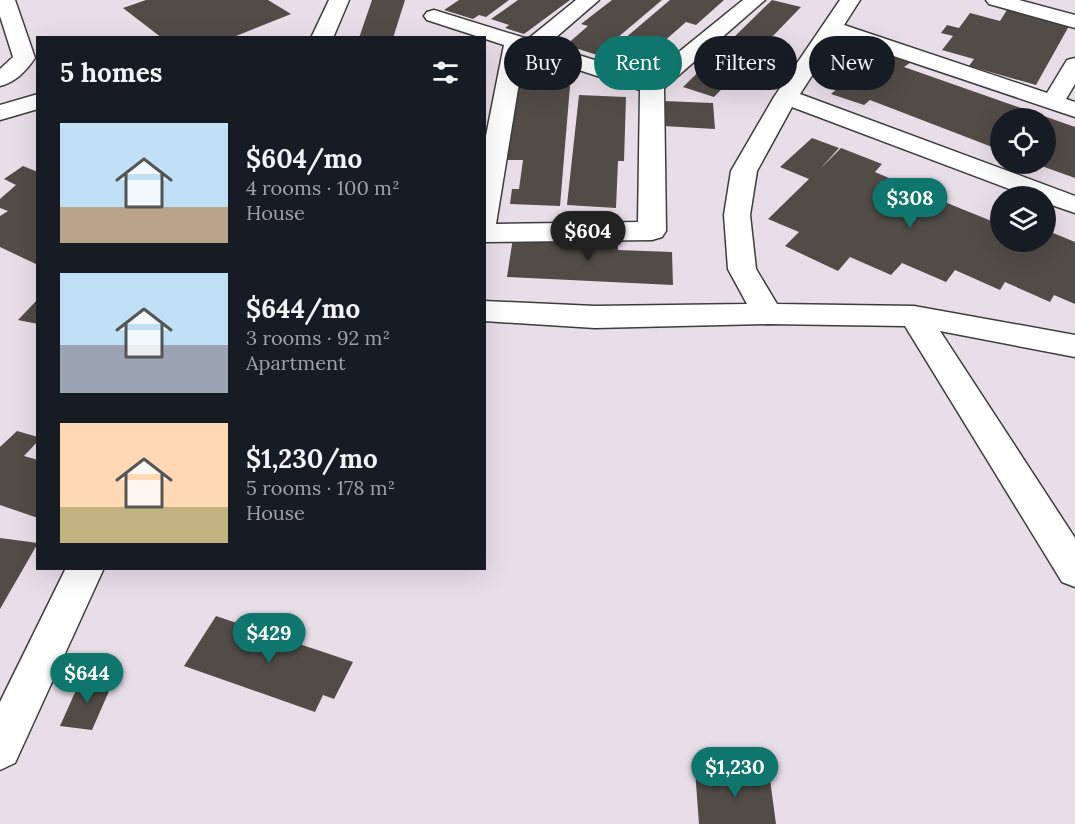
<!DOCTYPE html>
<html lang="en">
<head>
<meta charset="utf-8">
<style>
	body { margin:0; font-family:Lora,serif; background:#20242c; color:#f1f3f6; height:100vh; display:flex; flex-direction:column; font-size:22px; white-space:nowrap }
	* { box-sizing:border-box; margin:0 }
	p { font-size:20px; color:#9ea1a6 }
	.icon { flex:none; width:33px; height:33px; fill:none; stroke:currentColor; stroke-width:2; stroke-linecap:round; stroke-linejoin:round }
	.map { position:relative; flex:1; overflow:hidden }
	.panel { position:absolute; left:36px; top:36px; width:450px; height:534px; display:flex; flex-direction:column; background:#171b24; border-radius:0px; box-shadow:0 6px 24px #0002 }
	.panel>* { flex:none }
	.hud { position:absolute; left:504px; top:36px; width:480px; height:54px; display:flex; gap:12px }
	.controls { position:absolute; left:990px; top:108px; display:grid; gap:12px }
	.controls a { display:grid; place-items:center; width:66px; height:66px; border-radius:50%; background:#171b24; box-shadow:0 6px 24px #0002; font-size:30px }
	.price { position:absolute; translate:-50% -51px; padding:0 14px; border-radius:21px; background:#0f766e; color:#fff; font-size:20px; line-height:39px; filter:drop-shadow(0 2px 3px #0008) }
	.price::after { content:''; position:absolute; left:50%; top:36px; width:18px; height:14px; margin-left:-9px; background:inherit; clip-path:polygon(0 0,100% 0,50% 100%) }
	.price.active { background:#222; color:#fff }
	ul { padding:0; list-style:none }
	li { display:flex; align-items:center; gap:18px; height:150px; padding:0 24px }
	li span { display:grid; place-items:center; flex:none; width:168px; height:120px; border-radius:0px; color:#555 }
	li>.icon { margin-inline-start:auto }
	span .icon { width:72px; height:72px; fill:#fffc; stroke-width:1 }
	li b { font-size:26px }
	h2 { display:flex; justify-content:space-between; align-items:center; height:72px; padding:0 24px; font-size:26px }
	.pill { padding:0 21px; border-radius:27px; background:#171b24; box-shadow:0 6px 24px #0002; font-size:21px; line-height:54px }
	.pill.active { background:#0f766e; color:#fff }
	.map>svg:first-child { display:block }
	.industrial { fill:#e8dee8; fill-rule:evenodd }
	.building { fill:#514c47 }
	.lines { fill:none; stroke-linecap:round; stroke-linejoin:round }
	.minor-casing { stroke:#3d3d3d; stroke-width:3 }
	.minor { fill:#fff; fill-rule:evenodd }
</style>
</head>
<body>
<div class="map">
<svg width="1075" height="824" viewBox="0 0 1075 824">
	<rect width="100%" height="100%" fill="#fdfbe8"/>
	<path class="industrial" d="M0,0H1075V824H0ZM38,38H484V568H38ZM1000,118H1046V164H1000ZM1000,196H1046V242H1000Z"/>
	<g class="building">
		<polygon points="146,0 268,0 291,14 231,38 162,38 123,8"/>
		<polygon points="372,0 405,0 393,38 359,38"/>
		<polygon points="459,0 509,0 486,17 479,15 473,19 444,10"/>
		<polygon points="518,0 570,0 524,34 505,28 509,25 491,19"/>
		<polygon points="612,0 662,0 597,55 566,45 588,26 581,24"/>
		<polygon points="670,0 724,0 696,25 686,22 646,57 655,60 639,75 621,69 627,64 604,56"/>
		<polygon points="772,0 801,7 714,97 683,87"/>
		<polygon points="1007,10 1069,26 1036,85 969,66 974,59 942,50 953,36 941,33 947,25 959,28 970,13 1000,21"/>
		<polygon points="881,49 914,60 904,67 1075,127 1075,178 1036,164 1046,164 1046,118 1000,118 1000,150 870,100 864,105 831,94"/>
		<polygon points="518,83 570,86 560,206 510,204 512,189 519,189 523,160 506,160"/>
		<polygon points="579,95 626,97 624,161 618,161 616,208 567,205"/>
		<polygon points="663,101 713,103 715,129 663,126"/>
		<polygon points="812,138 839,148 820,169 841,148 882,164 875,172 952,205 994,222 1000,213 1000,242 1046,242 1046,230 1075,242 1075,304 1054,295 1050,302 1005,282 1000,290 955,270 946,282 902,263 891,275 850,257 838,271 785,246 799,232 768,219 809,179 780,167"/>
		<polygon points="23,166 38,172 38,265 0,247 0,216 8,211 0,208 0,199 16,185 4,179"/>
		<polygon points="513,238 618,243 618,250 672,252 673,285 507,277"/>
		<polygon points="38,299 38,324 18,320"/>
		<polygon points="17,431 38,437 38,441 24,456 38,460 38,518 0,505 0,447"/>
		<polygon points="0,538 38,543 0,609"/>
		<polygon points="216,616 353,662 334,699 323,695 315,712 184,666"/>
		<polygon points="81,679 113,682 92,730 60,726"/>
		<polygon points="695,770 769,772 776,824 699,824"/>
	</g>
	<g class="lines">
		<g class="minor-casing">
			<g id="minor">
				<path d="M0,0H15L35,58C26,71 16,82 0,86V69L13,57L0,16Z"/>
				<polygon points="329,0 349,0 333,38 311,38"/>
				<path d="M576,0H599L547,45L648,77L743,0H765L664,88L666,231L662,237L652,240L484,242V146L504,45L427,20L424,16L427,12L434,10L528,39ZM524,52L640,90L638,222L496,224Z"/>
				<polygon points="840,0 860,0 844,25 1047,93 1067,60 1075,58 1075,84 1066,99 1075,102 1075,117 837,37 800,94 1075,196 1075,213 1046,203 1046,196 1028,196 792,107 757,171 750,215 756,269 777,304 914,306 1075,335 1075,357 940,331 1075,538 1075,587 1062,582 905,326 768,324 595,328 484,321 484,301 595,306 747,304 728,269 724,215 731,171 774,97"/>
				<polygon points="986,0 1019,0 1075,15 1075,28 989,4"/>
				<polygon points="38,94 38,109 0,120 0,105"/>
				<polygon points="66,568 104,568 15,763 0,770 0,702"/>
			</g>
		</g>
		<use href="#minor" class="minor"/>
	</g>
</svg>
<div class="controls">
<a><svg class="icon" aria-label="locate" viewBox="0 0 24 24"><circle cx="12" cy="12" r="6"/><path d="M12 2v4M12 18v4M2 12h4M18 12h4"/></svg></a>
<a><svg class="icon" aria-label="layers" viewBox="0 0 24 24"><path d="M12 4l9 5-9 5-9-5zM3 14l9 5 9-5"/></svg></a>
</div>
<b class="price" style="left:910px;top:229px">$308</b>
<b class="price active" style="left:588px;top:262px">$604</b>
<b class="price" style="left:269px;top:664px">$429</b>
<b class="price" style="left:87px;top:704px">$644</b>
<b class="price" style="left:735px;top:798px">$1,230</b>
<div class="hud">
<a class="pill">Buy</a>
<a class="pill active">Rent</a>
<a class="pill">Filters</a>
<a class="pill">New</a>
</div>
<section class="panel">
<h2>5 homes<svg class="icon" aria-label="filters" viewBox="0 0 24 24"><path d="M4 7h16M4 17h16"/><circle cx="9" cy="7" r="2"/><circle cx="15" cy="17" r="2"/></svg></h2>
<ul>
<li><span style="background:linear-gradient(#bfe0f5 70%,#b9a48a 0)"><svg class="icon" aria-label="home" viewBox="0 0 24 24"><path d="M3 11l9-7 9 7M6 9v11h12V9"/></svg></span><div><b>$604/mo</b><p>4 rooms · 100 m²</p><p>House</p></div></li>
<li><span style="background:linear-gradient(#bfe0f5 60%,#9aa5b1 0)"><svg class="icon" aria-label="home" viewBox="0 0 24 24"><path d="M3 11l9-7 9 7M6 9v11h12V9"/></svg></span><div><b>$644/mo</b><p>3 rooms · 92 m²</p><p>Apartment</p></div></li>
<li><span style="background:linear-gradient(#ffd9b3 70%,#c2b280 0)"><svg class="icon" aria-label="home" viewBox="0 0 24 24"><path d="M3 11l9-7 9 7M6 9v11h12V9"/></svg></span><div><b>$1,230/mo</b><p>5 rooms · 178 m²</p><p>House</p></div></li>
</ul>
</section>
</div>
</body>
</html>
